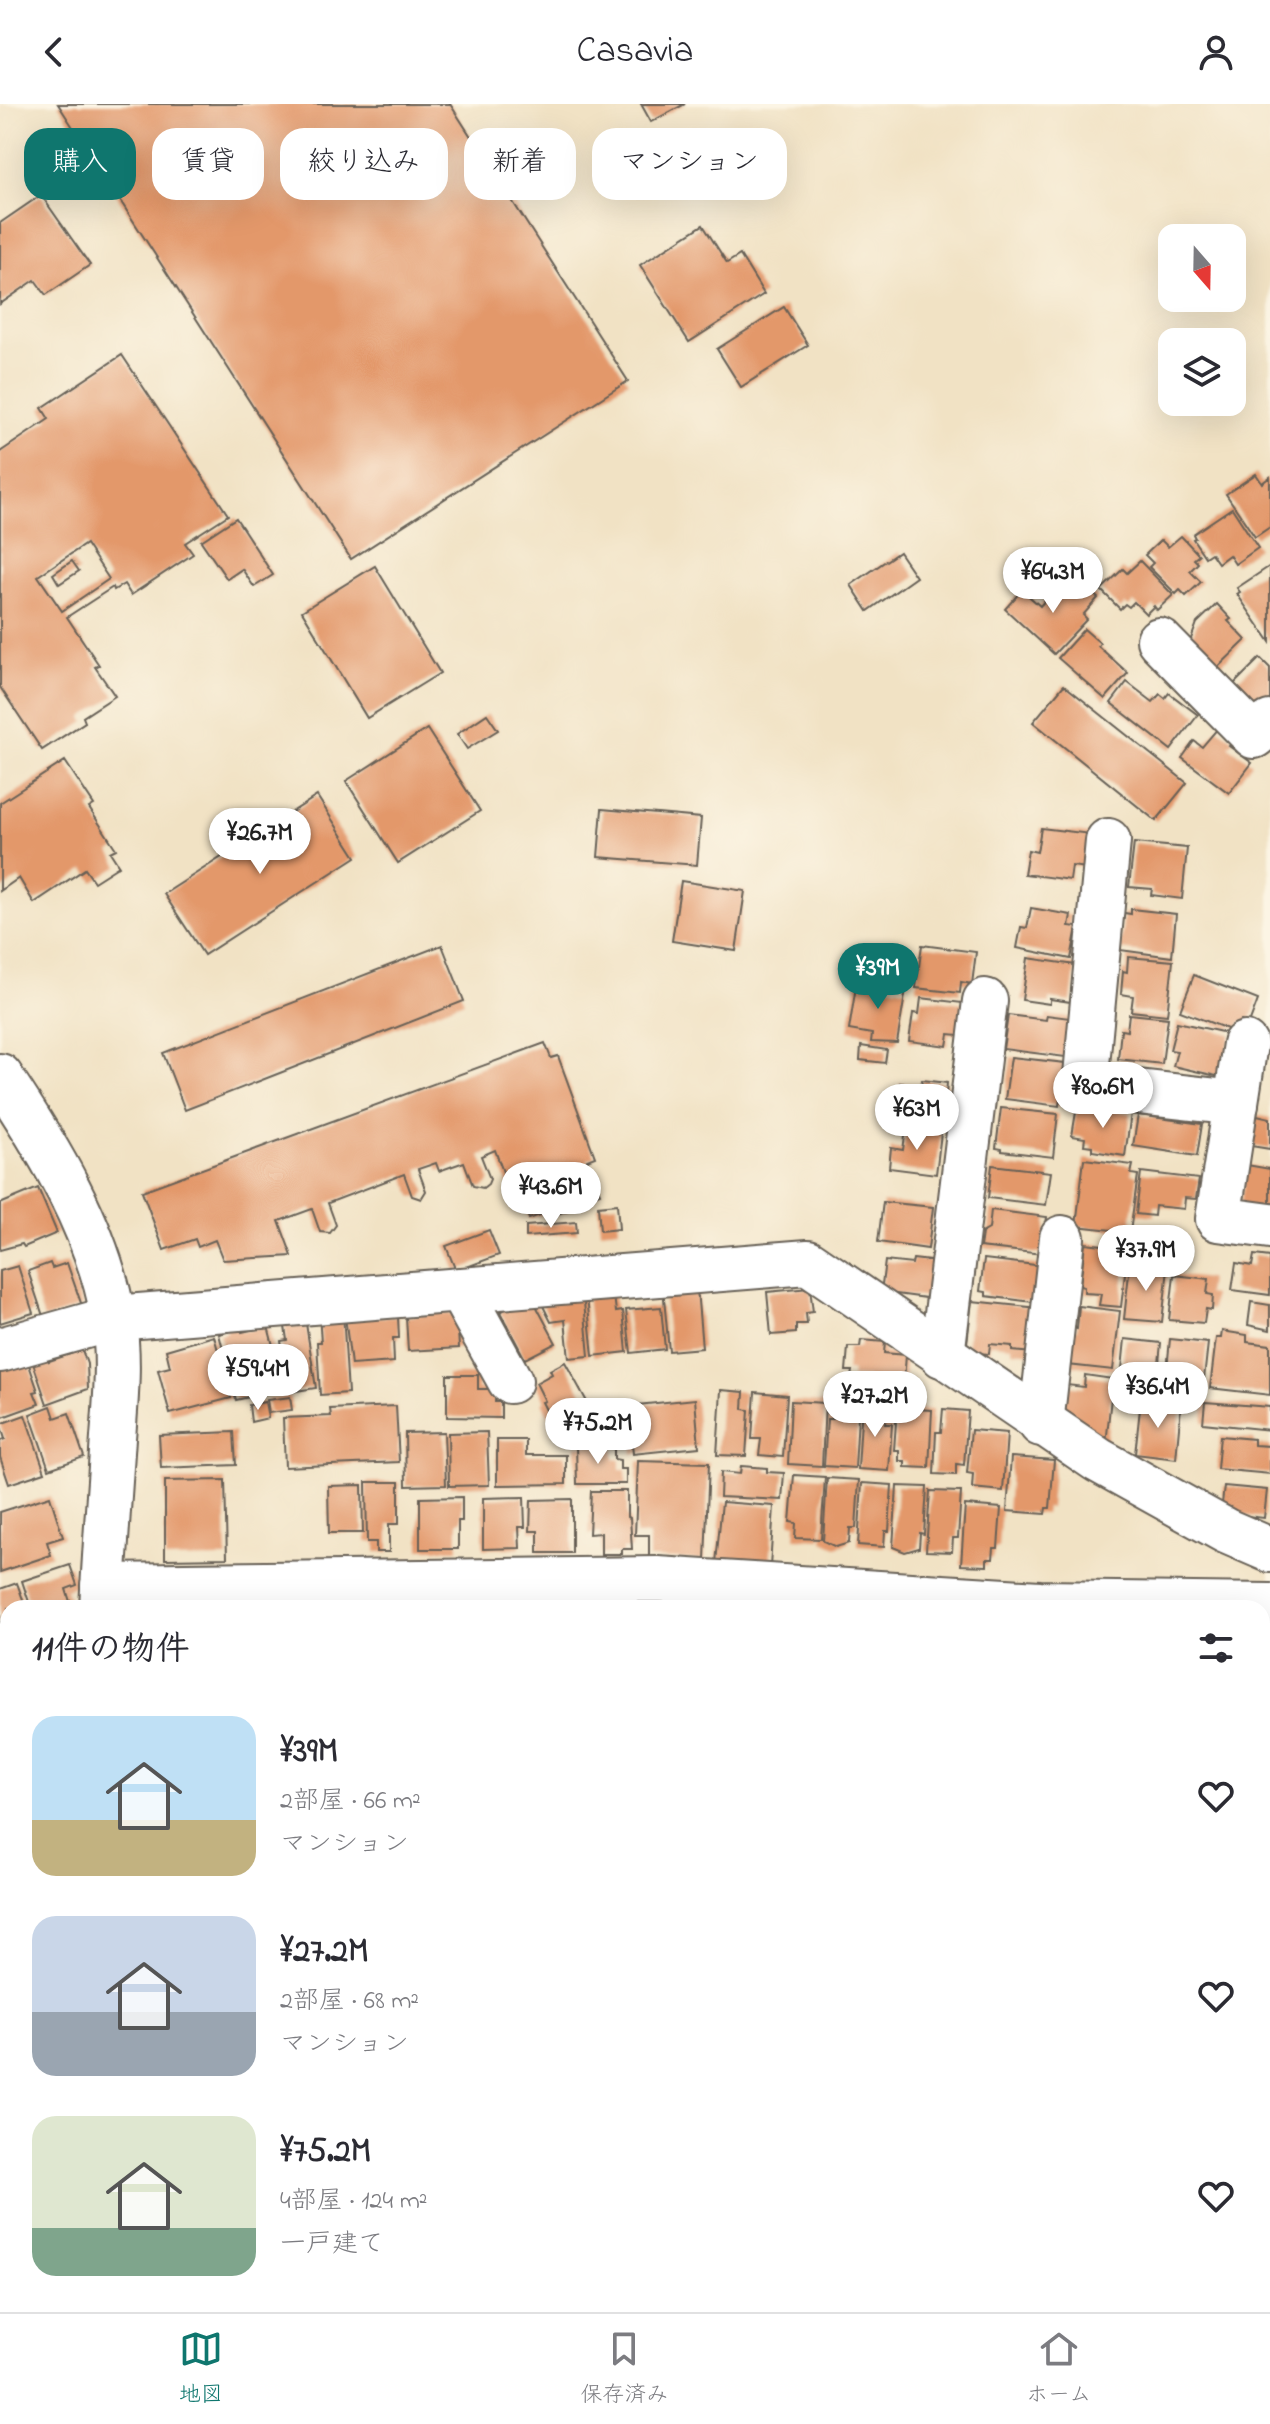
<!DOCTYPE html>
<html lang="ja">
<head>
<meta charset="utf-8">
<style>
	body { margin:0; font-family:"Indie Flower","Klee One",sans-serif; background:#f7f7f7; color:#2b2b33; height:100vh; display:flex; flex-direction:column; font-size:30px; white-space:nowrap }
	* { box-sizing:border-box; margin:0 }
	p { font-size:26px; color:#7c7c81 }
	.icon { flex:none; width:44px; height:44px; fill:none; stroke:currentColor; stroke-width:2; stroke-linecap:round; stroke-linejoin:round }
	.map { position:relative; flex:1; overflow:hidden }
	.side { position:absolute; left:0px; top:1496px; width:1270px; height:712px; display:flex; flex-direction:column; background:#fff; border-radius:24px 24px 0 0; box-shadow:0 8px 32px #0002 }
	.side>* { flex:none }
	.banner { position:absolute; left:24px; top:24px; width:800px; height:72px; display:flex; gap:16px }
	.needle { width:52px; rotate:160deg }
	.buttons { position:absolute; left:1158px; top:120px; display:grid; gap:16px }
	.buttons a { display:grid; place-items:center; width:88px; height:88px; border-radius:16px; background:#fff; box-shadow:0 8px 32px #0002; font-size:40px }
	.price { position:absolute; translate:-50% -68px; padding:0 18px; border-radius:28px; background:#fff; color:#222; font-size:26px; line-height:52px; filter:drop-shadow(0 2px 4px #0008) }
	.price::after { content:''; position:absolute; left:50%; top:48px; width:24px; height:18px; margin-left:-12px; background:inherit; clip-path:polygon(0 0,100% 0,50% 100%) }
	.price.active { background:#0f766e; color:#fff }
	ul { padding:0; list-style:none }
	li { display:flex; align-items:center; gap:24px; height:200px; padding:0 32px }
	li span { display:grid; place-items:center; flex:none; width:224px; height:160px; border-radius:24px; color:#555 }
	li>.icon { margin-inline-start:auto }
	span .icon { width:96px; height:96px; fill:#fffc; stroke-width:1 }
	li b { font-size:34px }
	h2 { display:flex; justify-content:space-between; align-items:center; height:96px; padding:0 32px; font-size:34px }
	.tag { padding:0 28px; border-radius:24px; background:#fff; box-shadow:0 8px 32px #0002; font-size:28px; line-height:72px }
	.tag.active { background:#0f766e; color:#fff }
	header { display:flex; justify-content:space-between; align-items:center; height:104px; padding:0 32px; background:#fff; font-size:36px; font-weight:600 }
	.menu { display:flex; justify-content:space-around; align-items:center; height:112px; border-top:2px solid #e1e1e2; background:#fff; font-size:22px; color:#7c7c81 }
	.menu a { display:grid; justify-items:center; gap:4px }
	.menu .active { color:#0f766e }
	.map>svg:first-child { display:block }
	.building { fill:#e3986b; fill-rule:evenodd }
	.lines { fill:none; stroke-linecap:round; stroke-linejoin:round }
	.minor-casing { stroke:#676157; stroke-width:48 }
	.minor { stroke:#fff; stroke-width:44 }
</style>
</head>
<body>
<header><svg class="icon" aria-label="back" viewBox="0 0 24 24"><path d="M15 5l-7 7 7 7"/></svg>Casavia<svg class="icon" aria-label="person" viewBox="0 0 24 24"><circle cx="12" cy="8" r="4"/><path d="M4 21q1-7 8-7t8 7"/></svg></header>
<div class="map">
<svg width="1270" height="2208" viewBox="0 0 1270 2208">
	<rect width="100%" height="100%" fill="#fcf5e5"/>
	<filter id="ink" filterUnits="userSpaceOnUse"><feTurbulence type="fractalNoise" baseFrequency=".0125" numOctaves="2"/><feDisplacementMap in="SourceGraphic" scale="16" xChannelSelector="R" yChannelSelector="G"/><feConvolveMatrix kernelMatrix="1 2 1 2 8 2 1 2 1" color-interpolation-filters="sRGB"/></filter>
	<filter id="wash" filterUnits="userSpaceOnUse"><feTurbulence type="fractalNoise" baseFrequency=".006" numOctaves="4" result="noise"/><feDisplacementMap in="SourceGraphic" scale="32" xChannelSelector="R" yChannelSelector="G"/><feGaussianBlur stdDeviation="1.8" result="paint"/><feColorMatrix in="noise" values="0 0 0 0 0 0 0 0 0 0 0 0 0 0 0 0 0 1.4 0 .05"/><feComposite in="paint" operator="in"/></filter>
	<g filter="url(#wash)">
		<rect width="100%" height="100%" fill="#f1e2c4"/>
		<g id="blocks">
			<g class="building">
				<polygon points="58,0 450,0 628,277 351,455"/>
				<polygon points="641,0 685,0 651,18"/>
				<polygon points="41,91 90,161 46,191 35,176 0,200 0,119"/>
				<polygon points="703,121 727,159 740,151 764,190 689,238 640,161"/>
				<polygon points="784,203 808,241 741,283 717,245"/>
				<path d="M122,251L228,411L185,439L193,450L131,491L124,480L114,486L113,483L67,513L99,561L95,563L115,592L83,613L85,618L42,646L0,583V348L49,315L42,304ZM86,440L109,475L62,507L38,472Z"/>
				<polygon points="1256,370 1262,379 1270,373 1270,423 1255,433 1226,390"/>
				<polygon points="1232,404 1258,444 1235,460 1229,451 1218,459 1211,449 1205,453 1193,435 1195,434 1193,430"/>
				<polygon points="236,414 273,471 254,483 242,465 227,475 201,437"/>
				<polygon points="1181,432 1199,451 1194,455 1198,459 1190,467 1201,478 1186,492 1180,486 1176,490 1149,463 1153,459 1145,451 1161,436 1168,443"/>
				<polygon points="899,448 916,473 868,507 851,481"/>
				<polygon points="72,457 79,467 59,480 53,470"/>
				<polygon points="1140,457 1173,491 1157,506 1154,502 1146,510 1134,498 1129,503 1125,500 1120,505 1101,486 1123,465 1127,469"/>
				<polygon points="375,462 440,569 367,614 302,507"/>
				<polygon points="1270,462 1270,538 1237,490 1240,488 1237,484"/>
				<polygon points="1062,477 1078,493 1086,484 1098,494 1083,511 1087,515 1054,550 1005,505 1022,486 1040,502"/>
				<polygon points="1217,500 1231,515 1228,517 1246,536 1213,568 1188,543 1197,519"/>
				<polygon points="1084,525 1100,539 1098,542 1128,569 1105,595 1058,554"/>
				<polygon points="1260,554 1270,564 1270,609 1266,613 1230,584"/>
				<polygon points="1127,578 1153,598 1160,590 1165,594 1169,589 1198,611 1171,646 1111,599"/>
				<polygon points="1064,581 1187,679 1156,717 1033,618"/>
				<polygon points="487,610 498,626 467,645 457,630"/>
				<polygon points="1218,624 1234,636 1229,642 1252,659 1229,689 1182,654 1194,637 1202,643"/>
				<polygon points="427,625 480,707 398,759 346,677"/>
				<polygon points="65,657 94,701 89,704 116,745 110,748 119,762 94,778 85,765 34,799 19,774 0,787 0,699"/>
				<polygon points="317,692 356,753 204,851 164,790"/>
				<polygon points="602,705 701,714 697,761 598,753"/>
				<polygon points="1041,724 1091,730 1087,764 1072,762 1070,776 1024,770 1028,746 1037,748"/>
				<polygon points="1134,739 1187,744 1182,795 1151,791 1152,785 1129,783"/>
				<polygon points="681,777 745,787 736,847 672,837"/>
				<polygon points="1031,804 1071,811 1069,822 1077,823 1071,855 1017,844 1021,823 1027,824"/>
				<polygon points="1131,805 1176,810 1172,853 1120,846 1124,809 1131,810"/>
				<polygon points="442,841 464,897 185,1006 163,949"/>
				<polygon points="922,841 976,848 972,880 961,878 960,889 916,884"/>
				<polygon points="1128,853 1173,857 1167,911 1131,907 1133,892 1121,890 1123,867 1127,868"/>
				<polygon points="1028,854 1076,861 1071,898 1050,895 1050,900 1022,896"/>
				<polygon points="1194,871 1258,896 1249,920 1241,917 1239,924 1232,922 1230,926 1180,907"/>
				<polygon points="857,876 906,885 897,939 871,938 872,930 849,926"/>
				<polygon points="921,894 963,899 959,931 949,930 947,942 909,937 913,909 919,910"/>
				<polygon points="1129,910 1168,914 1162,960 1118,955 1121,926 1127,927"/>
				<polygon points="1008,911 1046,916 1047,911 1070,914 1065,953 1003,945"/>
				<polygon points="1177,918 1231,930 1221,973 1173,962 1177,947 1170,946"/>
				<polygon points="545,939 551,954 558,952 595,1053 587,1056 600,1089 575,1098 577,1103 549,1113 548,1108 529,1115 523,1099 515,1101 495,1046 481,1052 490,1075 488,1080 483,1084 473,1082 464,1058 439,1067 436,1059 418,1065 426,1087 421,1095 412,1092 404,1070 328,1099 336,1121 330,1129 320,1128 312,1105 279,1117 292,1152 223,1156 215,1136 198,1143 195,1135 164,1146 142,1087"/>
				<polygon points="861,942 887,946 885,959 860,956"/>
				<polygon points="1011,953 1065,959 1059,1002 1005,995"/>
				<polygon points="922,976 947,979 946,990 957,992 954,1022 896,1015 900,979 921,982"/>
				<polygon points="1077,1002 1131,1009 1125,1052 1092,1047 1092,1042 1084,1041 1085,1034 1072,1032"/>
				<polygon points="1001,1004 1058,1010 1053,1053 1002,1047 1002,1045 996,1044"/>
				<polygon points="1138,1011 1202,1020 1197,1052 1133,1042"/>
				<polygon points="1257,1011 1270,1014 1270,1045 1251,1042"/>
				<polygon points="906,1025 941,1029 936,1070 889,1064 891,1044 903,1046"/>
				<polygon points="1084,1055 1133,1061 1131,1070 1138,1071 1130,1128 1076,1122"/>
				<polygon points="992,1061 1051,1068 1046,1101 988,1094"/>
				<polygon points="1247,1061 1270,1065 1270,1114 1240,1101"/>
				<polygon points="1141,1068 1199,1075 1196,1095 1185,1094 1184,1105 1155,1102 1154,1112 1136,1110"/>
				<polygon points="38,1084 57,1129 24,1143 22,1140 0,1146 0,1100"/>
				<polygon points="883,1098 933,1103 928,1145 878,1138"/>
				<polygon points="617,1100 619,1125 600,1127 598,1102"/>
				<polygon points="991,1106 1047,1113 1042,1150 980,1143 982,1129 989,1125"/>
				<polygon points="576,1118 577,1129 526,1133 526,1122"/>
				<polygon points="489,1126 499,1151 456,1167 446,1142"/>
				<polygon points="1085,1139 1128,1144 1121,1203 1099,1201 1101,1190 1084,1189 1084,1183 1080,1182"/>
				<polygon points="1254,1151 1270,1153 1270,1191 1232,1186 1236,1159 1252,1162"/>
				<polygon points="913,1155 938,1158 934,1195 881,1188 885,1157 912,1160"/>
				<polygon points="984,1155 1044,1162 1040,1199 986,1192 986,1188 980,1187"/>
				<polygon points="50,1159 52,1164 67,1159 82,1202 44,1215 28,1167"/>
				<polygon points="1130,1160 1168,1164 1162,1218 1124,1215"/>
				<polygon points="18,1162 33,1209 0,1219 0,1167"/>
				<polygon points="1174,1171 1209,1175 1207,1190 1213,1191 1212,1206 1206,1205 1204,1219 1169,1216"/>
				<polygon points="663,1184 697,1185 702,1244 669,1247"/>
				<polygon points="810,1184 813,1208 806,1209 807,1220 796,1220 796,1229 771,1231 767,1188"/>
				<polygon points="583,1187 589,1252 569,1254 565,1216 551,1218 538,1192"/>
				<polygon points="614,1191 616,1208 623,1207 627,1248 593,1252 587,1193"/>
				<polygon points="531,1192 556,1239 525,1255 500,1208"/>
				<polygon points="972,1197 1039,1204 1033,1249 1012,1247 1012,1242 990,1240 989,1250 966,1248"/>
				<polygon points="1251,1198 1270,1201 1270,1226 1248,1221"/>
				<polygon points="1079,1202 1120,1207 1113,1266 1068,1261 1072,1224 1077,1225"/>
				<polygon points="661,1203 665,1245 631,1249 626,1206"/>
				<polygon points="442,1207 443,1210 457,1209 459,1244 408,1247 406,1213"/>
				<polygon points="343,1208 348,1289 320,1291 317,1238 321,1238 319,1210"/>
				<polygon points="345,1212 398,1213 399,1234 393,1234 394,1258 351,1261"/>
				<polygon points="305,1213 316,1284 289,1288 281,1237 287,1236 284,1216"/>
				<polygon points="239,1219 242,1228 268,1222 284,1285 236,1296 219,1230 227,1228 225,1223"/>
				<polygon points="1222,1227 1247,1231 1247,1238 1270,1241 1270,1291 1210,1284 1216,1234 1221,1234"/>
				<polygon points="214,1232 231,1294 170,1310 158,1266 170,1263 166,1246"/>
				<polygon points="1125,1235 1161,1239 1156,1289 1125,1286 1126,1275 1121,1275"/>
				<polygon points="1170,1235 1208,1239 1203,1284 1187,1283 1187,1288 1165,1286"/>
				<polygon points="861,1236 885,1238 884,1249 906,1251 904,1277 882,1276 882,1281 868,1280 868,1274 851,1273 852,1267 846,1267 848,1243 860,1243"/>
				<polygon points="82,1246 87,1260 88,1285 47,1300 33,1259 49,1254 49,1257"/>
				<polygon points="25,1249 38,1287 34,1288 39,1300 0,1314 0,1257"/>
				<polygon points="565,1258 591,1305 579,1311 576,1306 567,1311 565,1308 555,1314 553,1310 549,1312 542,1298 545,1297 536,1279 552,1270 550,1266"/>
				<polygon points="447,1271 478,1271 478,1285 495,1285 495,1298 501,1298 501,1314 447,1313"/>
				<polygon points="1085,1271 1113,1275 1106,1340 1068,1325 1070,1309 1064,1308 1067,1281 1084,1283"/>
				<polygon points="721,1286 744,1288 743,1305 749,1306 746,1352 717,1351"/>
				<polygon points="755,1288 787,1291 783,1353 759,1351 761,1335 752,1335"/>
				<polygon points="290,1293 292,1306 269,1309 267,1296"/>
				<polygon points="834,1294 859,1295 855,1364 824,1362 827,1315 833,1315"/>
				<polygon points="695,1295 699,1343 633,1350 628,1302"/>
				<polygon points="1141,1296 1181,1302 1176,1355 1135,1350"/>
				<polygon points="791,1297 825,1299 822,1362 788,1360"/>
				<polygon points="265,1298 268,1314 251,1318 249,1301"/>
				<polygon points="1205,1298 1270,1303 1270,1326 1203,1319"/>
				<polygon points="862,1299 887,1301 885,1320 892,1320 889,1367 858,1365"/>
				<polygon points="51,1302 55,1314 69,1309 84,1353 49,1365 30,1310"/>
				<polygon points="396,1302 399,1358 285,1363 283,1314 331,1312 330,1305"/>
				<polygon points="897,1304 932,1306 929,1364 905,1363 905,1357 899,1357 899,1346 894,1346"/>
				<polygon points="943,1305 968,1307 964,1361 956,1360 956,1371 934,1370 936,1328 941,1328"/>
				<polygon points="25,1311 45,1368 9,1380 0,1353 0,1337 5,1335 0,1320"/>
				<polygon points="971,1326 1007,1329 1003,1387 972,1384 973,1370 967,1369"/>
				<polygon points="234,1328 236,1361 161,1364 159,1331"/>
				<polygon points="444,1328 446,1381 406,1382 405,1329"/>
				<polygon points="487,1328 489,1381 449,1382 448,1329"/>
				<polygon points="1220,1332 1254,1335 1254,1341 1270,1342 1270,1370 1217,1365"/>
				<polygon points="497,1336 526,1336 526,1351 566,1351 566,1380 497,1381"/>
				<polygon points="576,1341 609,1341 609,1344 614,1345 614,1355 620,1356 620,1365 626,1365 626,1380 577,1380"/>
				<polygon points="1011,1353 1054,1356 1050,1404 1046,1404 1045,1410 1007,1407"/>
				<polygon points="638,1357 709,1359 705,1456 649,1454 649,1431 635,1431"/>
				<polygon points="741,1362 767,1364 767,1368 784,1369 782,1396 720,1393 721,1368 740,1370"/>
				<polygon points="794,1371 825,1373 821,1435 795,1434 796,1419 790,1418"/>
				<polygon points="827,1374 859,1376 856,1424 850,1424 849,1439 836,1443 823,1437"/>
				<polygon points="225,1376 227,1454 165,1455 165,1377"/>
				<polygon points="366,1378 399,1378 399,1420 389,1420 389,1448 376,1448 376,1438 367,1438"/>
				<polygon points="862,1379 892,1381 889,1427 885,1427 884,1443 858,1441"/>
				<polygon points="362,1381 363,1429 329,1429 328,1382"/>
				<polygon points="897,1382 927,1383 924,1430 920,1429 919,1444 905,1448 893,1443"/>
				<polygon points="1224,1382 1267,1386 1264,1414 1221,1409"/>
				<polygon points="591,1387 627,1387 627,1413 630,1414 632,1445 622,1445 622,1450 601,1450 601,1429 589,1430"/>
				<polygon points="930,1387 961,1388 958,1434 953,1434 952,1448 926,1447"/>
				<polygon points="50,1392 63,1433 47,1438 51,1451 0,1468 0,1408"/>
				<polygon points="462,1393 462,1417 458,1417 458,1445 420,1445 420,1394"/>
				<polygon points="524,1393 525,1423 519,1423 520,1444 483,1445 483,1394"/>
				<polygon points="572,1395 572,1449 538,1449 538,1427 530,1427 531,1396"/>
				<polygon points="722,1398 774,1402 770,1463 716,1459"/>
				<polygon points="965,1401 1001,1404 998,1444 994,1444 993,1455 987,1455 987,1462 961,1461"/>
				<polygon points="70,1461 77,1481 66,1485 72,1504 31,1504 22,1477"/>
				<polygon points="17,1479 26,1504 8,1504 8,1544 0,1546 0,1485"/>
				<polygon points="573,1495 573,1504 500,1504 500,1502"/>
				<polygon points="8,1549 8,1583 5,1584 0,1567 0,1552"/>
				<polygon points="1270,1581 1270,1644 1262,1645 1262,1582"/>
				<polygon points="1270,1669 1270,1715 1262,1721 1262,1671"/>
				<polygon points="8,1731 8,1781 0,1784 0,1733"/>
				<polygon points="1264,1774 1270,1775 1270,1822 1262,1821"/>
				<polygon points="8,1804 8,1847 0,1849 0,1807"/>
				<polygon points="1265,1885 1270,1885 1270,1925 1262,1924"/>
				<polygon points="1262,1995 1270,1998 1270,2036 1262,2029"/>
				<polygon points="8,2015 8,2070 0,2073 0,2018"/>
				<polygon points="1262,2058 1270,2060 1270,2110 1262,2108"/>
				<polygon points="8,2142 8,2185 0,2188 0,2145"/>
				<polygon points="1262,2144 1270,2146 1270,2165 1263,2192"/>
				<rect x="418" y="2200" width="41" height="8"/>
				<polygon points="465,2200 504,2200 505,2208 465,2208"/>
				<polygon points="510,2200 544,2200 544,2208 511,2208"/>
				<polygon points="552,2200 613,2200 614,2208 552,2208"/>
				<polygon points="620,2200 667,2200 667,2208 621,2208"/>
			</g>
		</g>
	</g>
	<g filter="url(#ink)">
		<use href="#blocks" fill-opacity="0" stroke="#676157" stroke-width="2"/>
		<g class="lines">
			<g class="minor-casing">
				<g id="minor">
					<polyline points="1159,536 1254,632 1270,619"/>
					<polyline points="1108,737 1085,982 1236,999"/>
					<polyline points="1245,940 1218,1115 1270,1122"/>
					<path d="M0,972C48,1044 98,1125 113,1212C120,1252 116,1294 113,1334C109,1391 105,1447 102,1504"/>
					<polyline points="460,1186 510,1277"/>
					<polyline points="0,1246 114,1214 808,1158 1098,1356 1226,1427 1270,1446"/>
					<polyline points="942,1251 985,897"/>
					<polyline points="1041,1320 1062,1134"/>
					<polyline points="103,1482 657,1475 1040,1499 1270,1502"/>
					<polyline points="0,1711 8,1709"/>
					<polyline points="0,1954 8,1951"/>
					<polyline points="150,2200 152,2208"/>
					<polyline points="784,2200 785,2208"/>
					<polyline points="220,2208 316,2200"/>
				</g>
			</g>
			<use href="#minor" class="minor"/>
		</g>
	</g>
</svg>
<div class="buttons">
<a><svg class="needle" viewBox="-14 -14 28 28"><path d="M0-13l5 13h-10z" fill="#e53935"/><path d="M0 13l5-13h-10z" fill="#7c7c81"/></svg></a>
<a><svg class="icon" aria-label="layers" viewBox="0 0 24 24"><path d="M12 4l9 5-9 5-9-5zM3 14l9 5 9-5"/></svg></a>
</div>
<b class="price" style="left:1053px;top:511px">¥64.3M</b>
<b class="price" style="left:260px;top:772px">¥26.7M</b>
<b class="price active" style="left:878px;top:907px">¥39M</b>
<b class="price" style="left:1103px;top:1026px">¥80.6M</b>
<b class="price" style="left:917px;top:1048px">¥63M</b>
<b class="price" style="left:551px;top:1126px">¥43.6M</b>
<b class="price" style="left:1146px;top:1189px">¥37.9M</b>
<b class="price" style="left:258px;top:1308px">¥59.4M</b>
<b class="price" style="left:1158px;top:1326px">¥36.4M</b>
<b class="price" style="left:875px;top:1335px">¥27.2M</b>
<b class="price" style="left:598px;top:1362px">¥75.2M</b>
<div class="banner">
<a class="tag active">購入</a>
<a class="tag">賃貸</a>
<a class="tag">絞り込み</a>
<a class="tag">新着</a>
<a class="tag">マンション</a>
</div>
<section class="side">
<h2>11件の物件<svg class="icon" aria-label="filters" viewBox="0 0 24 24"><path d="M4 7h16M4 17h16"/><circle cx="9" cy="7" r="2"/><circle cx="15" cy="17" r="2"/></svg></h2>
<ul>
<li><span style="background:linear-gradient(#bfe0f5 65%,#c2b280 0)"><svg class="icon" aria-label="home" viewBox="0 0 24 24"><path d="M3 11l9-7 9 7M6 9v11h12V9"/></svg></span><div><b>¥39M</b><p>2部屋 · 66 m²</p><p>マンション</p></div><svg class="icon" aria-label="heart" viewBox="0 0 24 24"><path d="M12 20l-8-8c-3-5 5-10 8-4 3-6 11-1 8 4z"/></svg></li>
<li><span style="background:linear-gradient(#c9d6e8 60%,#9aa5b1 0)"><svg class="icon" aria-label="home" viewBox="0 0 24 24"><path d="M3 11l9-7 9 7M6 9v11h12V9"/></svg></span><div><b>¥27.2M</b><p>2部屋 · 68 m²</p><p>マンション</p></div><svg class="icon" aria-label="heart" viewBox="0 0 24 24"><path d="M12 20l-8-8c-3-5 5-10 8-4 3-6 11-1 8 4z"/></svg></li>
<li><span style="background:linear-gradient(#dfe7d0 70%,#7fa58c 0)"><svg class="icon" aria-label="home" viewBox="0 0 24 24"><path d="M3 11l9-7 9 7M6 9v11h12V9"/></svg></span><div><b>¥75.2M</b><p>4部屋 · 124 m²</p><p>一戸建て</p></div><svg class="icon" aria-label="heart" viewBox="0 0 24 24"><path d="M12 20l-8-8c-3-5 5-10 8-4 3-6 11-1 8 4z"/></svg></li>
</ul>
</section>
</div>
<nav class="menu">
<a class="active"><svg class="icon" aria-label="map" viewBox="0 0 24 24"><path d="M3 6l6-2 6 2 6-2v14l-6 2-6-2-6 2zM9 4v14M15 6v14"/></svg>地図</a>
<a><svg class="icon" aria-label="saved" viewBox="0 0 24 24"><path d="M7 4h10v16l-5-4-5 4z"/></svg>保存済み</a>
<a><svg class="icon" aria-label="home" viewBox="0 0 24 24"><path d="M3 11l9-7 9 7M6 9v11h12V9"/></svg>ホーム</a>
</nav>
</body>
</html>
